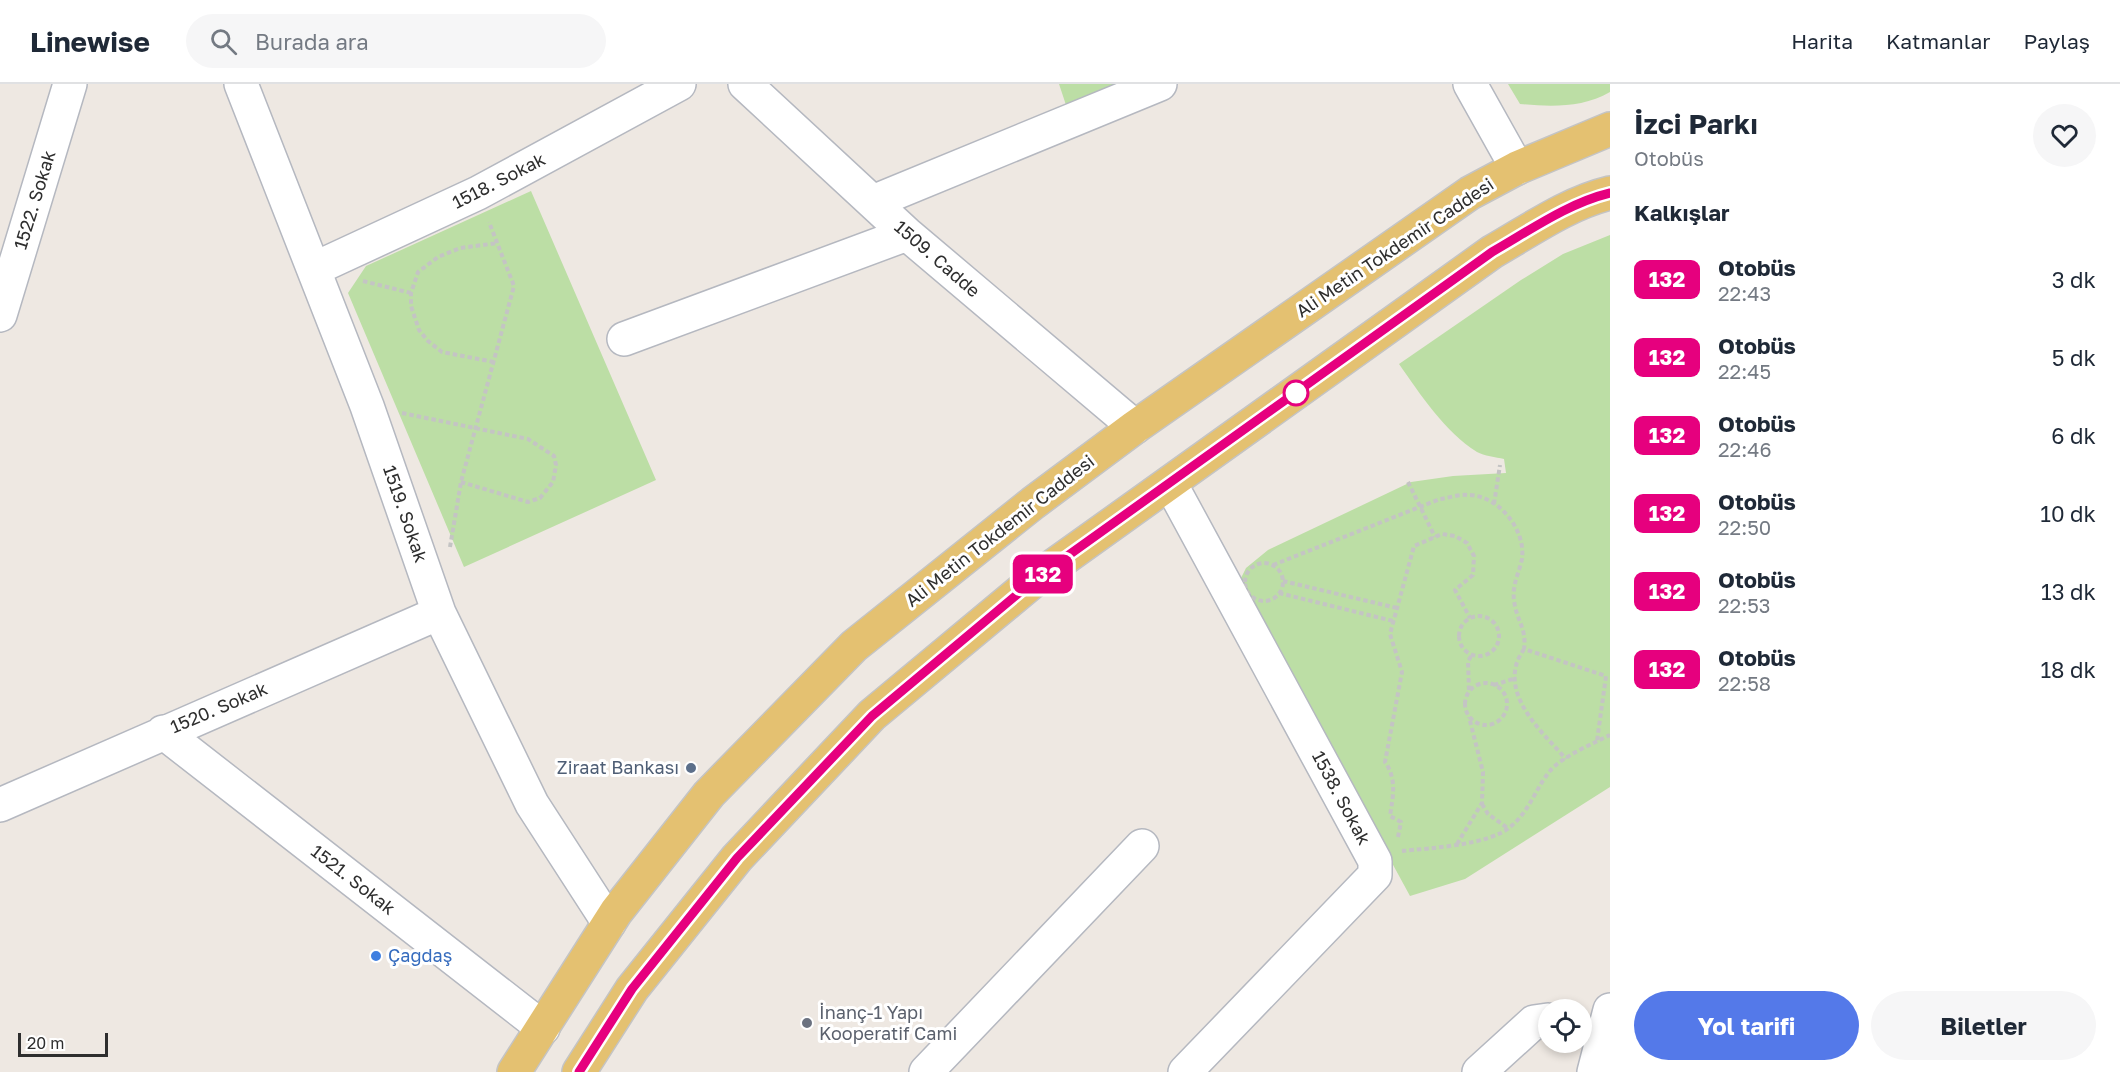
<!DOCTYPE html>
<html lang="tr">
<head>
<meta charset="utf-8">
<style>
  body { margin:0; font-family:"Golos Text",sans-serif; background:#f6f6f7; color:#1f2937; height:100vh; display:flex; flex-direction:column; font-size:22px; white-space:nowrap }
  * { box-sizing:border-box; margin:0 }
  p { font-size:20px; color:#747a83 }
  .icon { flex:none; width:33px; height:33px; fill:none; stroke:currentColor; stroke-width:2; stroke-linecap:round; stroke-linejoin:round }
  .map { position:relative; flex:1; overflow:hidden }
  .drawer { display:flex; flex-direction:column; background:#fff; width:510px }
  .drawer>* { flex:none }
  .badge { padding:0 12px; border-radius:9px; font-size:21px; line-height:39px }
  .controls { position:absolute; left:1538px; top:915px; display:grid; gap:12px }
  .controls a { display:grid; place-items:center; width:54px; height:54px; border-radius:50%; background:#fff; box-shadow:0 3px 9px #0003; font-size:30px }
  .scale { position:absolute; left:18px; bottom:15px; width:90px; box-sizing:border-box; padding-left:6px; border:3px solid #2e2e2e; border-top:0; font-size:16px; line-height:21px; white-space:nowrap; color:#2e2e2e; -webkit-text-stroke:4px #fff; paint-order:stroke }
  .map>.badge { position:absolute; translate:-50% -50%; box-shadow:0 0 0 3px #fff }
  h2 { padding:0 24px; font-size:22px; line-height:54px }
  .round { display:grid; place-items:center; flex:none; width:63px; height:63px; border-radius:32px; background:#f6f6f7 }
  .summary { display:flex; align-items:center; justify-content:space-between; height:102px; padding:0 24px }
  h1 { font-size:28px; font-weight:700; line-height:45px }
  .action { display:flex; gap:12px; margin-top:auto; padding:12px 24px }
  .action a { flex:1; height:69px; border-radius:36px; background:#5479e9; color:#fff; font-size:24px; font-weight:700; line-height:69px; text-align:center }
  .action a+a { background:#f6f6f7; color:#1f2937 }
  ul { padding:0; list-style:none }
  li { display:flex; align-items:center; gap:18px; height:78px; padding:0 24px }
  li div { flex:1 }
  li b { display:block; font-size:22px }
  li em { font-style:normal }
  li .badge { min-width:66px; font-weight:700; text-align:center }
  header { display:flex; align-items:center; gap:36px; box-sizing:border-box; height:84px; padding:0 30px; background:#fff; border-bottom:2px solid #e0e1e3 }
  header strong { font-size:28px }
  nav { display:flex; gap:33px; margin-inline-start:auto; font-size:21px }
  .search { width:420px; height:54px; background:#f6f6f7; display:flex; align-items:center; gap:15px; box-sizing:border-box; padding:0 21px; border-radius:33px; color:#747a83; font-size:22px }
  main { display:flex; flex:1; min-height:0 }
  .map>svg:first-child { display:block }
  .green { fill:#bcdea5 }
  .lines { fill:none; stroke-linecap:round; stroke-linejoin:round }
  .minor-casing { stroke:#b5b8c0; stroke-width:36 }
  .major-casing { stroke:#c4c4c4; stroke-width:36 }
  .path { stroke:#c4c4c4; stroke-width:4; stroke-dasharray:4.5 3; stroke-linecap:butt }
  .minor { stroke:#fff; stroke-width:33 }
  .major { stroke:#e4c171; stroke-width:33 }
  .line-casing { stroke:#fff; stroke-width:14 }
  .line { stroke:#e6007e; stroke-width:9 }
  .stop-dot { fill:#fff; stroke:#e6007e; stroke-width:3 }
  .service-dot { fill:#5c6f8a; stroke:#fff; stroke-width:2 }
  .shop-dot { fill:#3f7fe0; stroke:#fff; stroke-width:2 }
  .worship-dot { fill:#6b7280; stroke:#fff; stroke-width:2 }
  .labels { text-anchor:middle; stroke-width:6; stroke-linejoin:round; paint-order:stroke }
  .street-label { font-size:18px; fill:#2e2e2e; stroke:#fff }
  .service-label { font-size:18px; fill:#4e5e75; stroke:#fff; text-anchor:end }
  .shop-label { font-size:18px; fill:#366cbe; stroke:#fff; text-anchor:start }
  .worship-label { font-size:18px; fill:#5b616d; stroke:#fff; text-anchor:start }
</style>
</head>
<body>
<header>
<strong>Linewise</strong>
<div class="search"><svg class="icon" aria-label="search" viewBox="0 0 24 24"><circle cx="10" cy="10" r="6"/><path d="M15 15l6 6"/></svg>Burada ara</div>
<nav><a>Harita</a><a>Katmanlar</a><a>Paylaş</a></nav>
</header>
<main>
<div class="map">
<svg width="1610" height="988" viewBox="0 0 1610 988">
  <rect width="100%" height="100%" fill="#eee8e2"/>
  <path class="green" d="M 1059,0 L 1125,0 L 1067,24 Z
    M 1508,0 L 1610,0 L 1610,8 C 1582,24 1551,23 1520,20 Z
    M 531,107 L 656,396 L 464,483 L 348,209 L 366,182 Z
    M 1610,151 L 1610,703 L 1465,795 L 1410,812 L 1239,498 L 1246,484 L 1268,466 L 1411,398 L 1453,392 L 1506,389 L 1504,375 C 1496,373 1484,372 1477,368 C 1445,348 1420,310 1399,280 L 1521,196 L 1563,170 Z"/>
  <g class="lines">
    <g class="minor-casing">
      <path id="minor" d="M 241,0 L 367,322 L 439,529 L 532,720 L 609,839
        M 745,0 L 907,150 L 1135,343
        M 1470,0 L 1517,84
        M 873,118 L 1160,0
        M 314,185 L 478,109 L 679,0
        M 0,231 L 70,0
        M 624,255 L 907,150
        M 1170,399 L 1375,777 L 1375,791 L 1185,988
        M 163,648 L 543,944
        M 0,721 L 439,529
        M 926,988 L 1142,762
        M 1479,988 L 1534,938 L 1548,936
        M 1594,988 L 1610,926"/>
    </g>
    <g class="major-casing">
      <path id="major" d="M 514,988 L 616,828 L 709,710 L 854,562 L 1033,419 L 1135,343 L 1470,109 L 1517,84 L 1610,45
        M 579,988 L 632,905 L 737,774 L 872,631 L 1038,493 L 1492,168 C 1529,147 1568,119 1610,109"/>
    </g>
    <path class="path" d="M 363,197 L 411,209
      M 494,278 L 442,268 L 428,257 L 419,246 L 411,222 L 411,209 L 418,188 L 438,173 L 460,164 L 498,159
      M 402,329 L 528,355 L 554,372 L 556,381 L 553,398 L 540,414 L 528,418 L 461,398
      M 1408,398 L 1435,453
      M 1494,420 L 1500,381
      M 450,463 L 461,398 L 514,202 L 489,138
      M1245 498a19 19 0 1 1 38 0a19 19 0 1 1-38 0Z
      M 1273,481 L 1440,415 C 1449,414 1459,410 1468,411 C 1498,411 1526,445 1522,475 C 1519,489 1512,501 1514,516 C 1516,536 1527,544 1524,565 L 1606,592 L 1597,657
      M 1283,497 L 1397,524
      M 1279,509 L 1393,537
      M1459 552a20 20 0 1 1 40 0a20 20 0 1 1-40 0Z
      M 1524,565 C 1521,570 1517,576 1516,582 C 1507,618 1545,651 1566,675
      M1465 620a21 21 0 1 1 42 0a21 21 0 1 1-42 0Z
      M 1494,601 L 1516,594
      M 1469,606 L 1468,577 L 1472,571
      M 1482,720 L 1488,730 L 1509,745
      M 1398,753 L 1401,738 L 1390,732 C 1393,712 1397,695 1385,678 L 1402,588 L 1390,550 L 1414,462 L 1442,450 L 1455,452 L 1467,459 L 1474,472 L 1473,491 L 1455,506 L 1470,534
      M 1457,760 L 1482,719 L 1483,688 L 1469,633
      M 1402,767 C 1431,764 1489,761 1510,743 C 1530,727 1535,705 1550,687 C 1561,673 1594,659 1610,651"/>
    <use href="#minor" class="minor"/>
    <use href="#major" class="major"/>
  </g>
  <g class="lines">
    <g class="line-casing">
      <path id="line" d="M 579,988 L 632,905 L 737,774 L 872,632 L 1038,493 L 1492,168 C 1529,147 1568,119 1610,109"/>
    </g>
    <use href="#line" class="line"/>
  </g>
  <circle class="stop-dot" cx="1296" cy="309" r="12"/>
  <circle class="service-dot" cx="691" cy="684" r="6"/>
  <circle class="shop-dot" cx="376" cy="872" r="6"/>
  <circle class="worship-dot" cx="807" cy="939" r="6"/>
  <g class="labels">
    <g class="street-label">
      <text transform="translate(499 97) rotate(-27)" y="6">1518. Sokak</text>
      <text transform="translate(35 116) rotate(-73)" y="6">1522. Sokak</text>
      <text transform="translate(1395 164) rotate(-34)" y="6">Ali Metin Tokdemir Caddesi</text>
      <text transform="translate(937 175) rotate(41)" y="6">1509. Cadde</text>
      <text transform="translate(405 430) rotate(71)" y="6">1519. Sokak</text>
      <text transform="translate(1000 447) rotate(-38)" y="6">Ali Metin Tokdemir Caddesi</text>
      <text transform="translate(219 624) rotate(-23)" y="6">1520. Sokak</text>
      <text transform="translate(1341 714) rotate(62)" y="6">1538. Sokak</text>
      <text transform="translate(353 796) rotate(38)" y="6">1521. Sokak</text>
    </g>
    <g class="service-label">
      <text x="679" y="690">Ziraat Bankası</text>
    </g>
    <g class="shop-label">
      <text x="388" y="878">Çağdaş</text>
    </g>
    <g class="worship-label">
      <text x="819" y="935">İnanç-1 Yapı<tspan x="819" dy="21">Kooperatif Cami</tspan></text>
    </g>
  </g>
</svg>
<div class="controls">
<a><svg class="icon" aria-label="locate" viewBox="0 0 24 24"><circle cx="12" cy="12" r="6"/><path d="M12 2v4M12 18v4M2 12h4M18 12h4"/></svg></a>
</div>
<div class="scale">20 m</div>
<b class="badge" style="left:1043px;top:490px;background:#e6007e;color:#fff">132</b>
</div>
<section class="drawer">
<div class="summary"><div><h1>İzci Parkı</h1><p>Otobüs</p></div><a class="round"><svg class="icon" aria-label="heart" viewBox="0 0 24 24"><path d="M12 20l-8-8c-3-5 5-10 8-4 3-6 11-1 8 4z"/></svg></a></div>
<h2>Kalkışlar</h2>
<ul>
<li><span class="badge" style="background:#e6007e;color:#fff">132</span><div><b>Otobüs</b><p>22:43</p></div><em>3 dk</em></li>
<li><span class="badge" style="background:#e6007e;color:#fff">132</span><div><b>Otobüs</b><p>22:45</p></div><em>5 dk</em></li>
<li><span class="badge" style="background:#e6007e;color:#fff">132</span><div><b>Otobüs</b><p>22:46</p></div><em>6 dk</em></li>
<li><span class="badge" style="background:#e6007e;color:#fff">132</span><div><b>Otobüs</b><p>22:50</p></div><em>10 dk</em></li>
<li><span class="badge" style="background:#e6007e;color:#fff">132</span><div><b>Otobüs</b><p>22:53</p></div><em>13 dk</em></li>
<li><span class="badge" style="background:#e6007e;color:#fff">132</span><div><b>Otobüs</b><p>22:58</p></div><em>18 dk</em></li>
</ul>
<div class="action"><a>Yol tarifi</a><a>Biletler</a></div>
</section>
</main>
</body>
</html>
